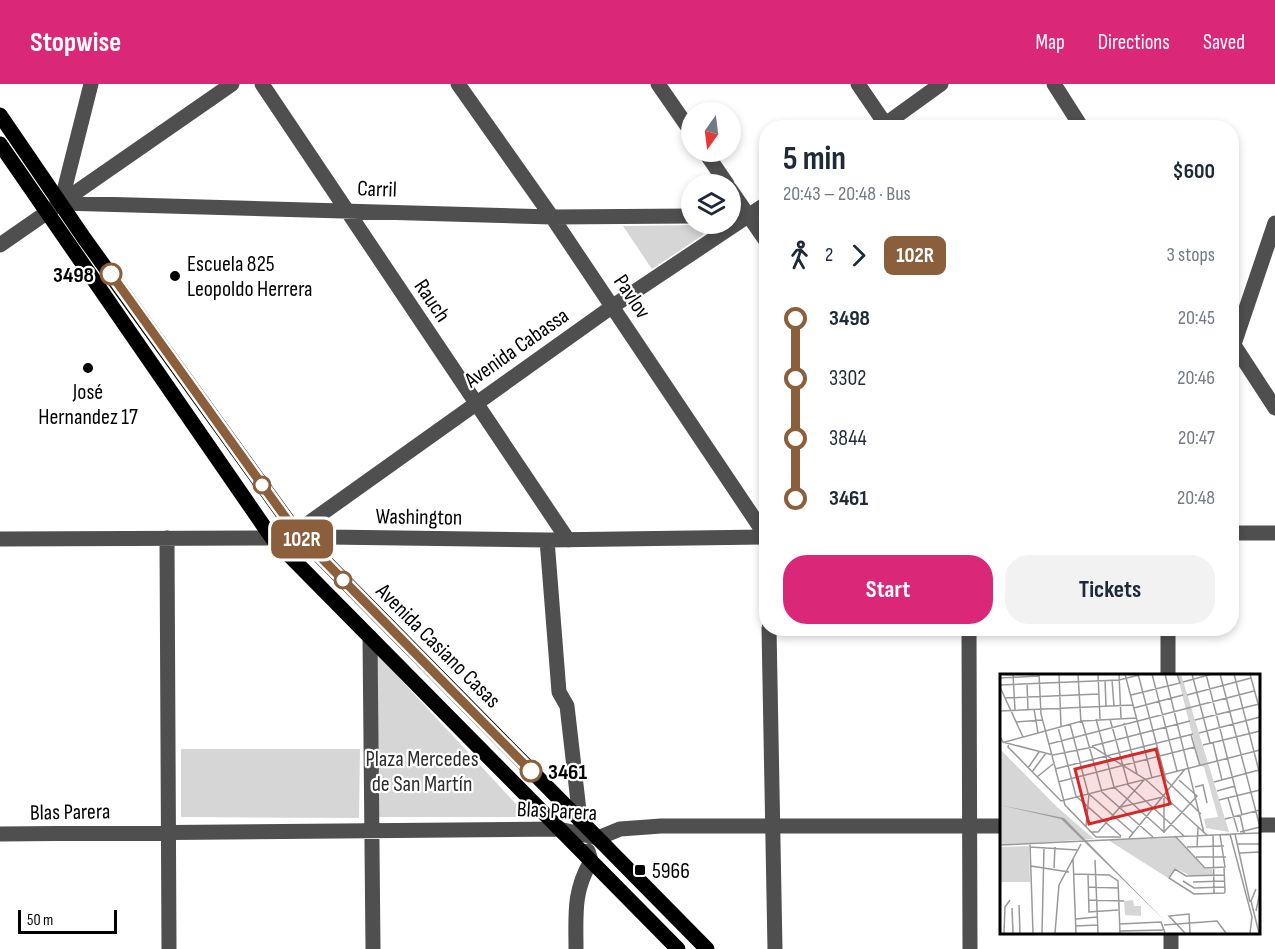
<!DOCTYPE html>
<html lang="en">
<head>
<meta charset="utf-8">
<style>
  body { margin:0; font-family:"Sofia Sans Condensed",sans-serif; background:#f2f2f3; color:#1f2937; height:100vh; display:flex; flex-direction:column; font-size:22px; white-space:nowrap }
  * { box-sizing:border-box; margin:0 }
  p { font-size:20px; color:#747a83 }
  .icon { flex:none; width:33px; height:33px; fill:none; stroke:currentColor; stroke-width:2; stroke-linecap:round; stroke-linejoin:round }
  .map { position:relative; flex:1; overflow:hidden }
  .sheet { position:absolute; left:759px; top:36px; width:480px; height:516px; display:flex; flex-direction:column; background:#fff; border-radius:24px; box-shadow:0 3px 9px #0003 }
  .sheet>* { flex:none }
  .badge { padding:0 12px; border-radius:9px; font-size:21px; line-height:39px }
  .needle { width:39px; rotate:194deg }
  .buttons { position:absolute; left:681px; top:18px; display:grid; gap:12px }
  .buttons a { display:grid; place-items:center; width:60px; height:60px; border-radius:50%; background:#fff; box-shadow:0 3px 9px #0003; font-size:30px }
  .scale { position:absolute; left:18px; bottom:15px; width:99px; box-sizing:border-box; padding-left:6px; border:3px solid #000; border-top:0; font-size:16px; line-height:21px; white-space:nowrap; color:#000; -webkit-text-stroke:4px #fff; paint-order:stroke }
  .map>.badge { position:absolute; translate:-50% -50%; box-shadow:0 0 0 3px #fff }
  .legs { display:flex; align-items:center; gap:9px; height:66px; padding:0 24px; font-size:20px }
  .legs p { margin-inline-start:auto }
  .head { display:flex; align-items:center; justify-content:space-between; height:102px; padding:0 24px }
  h1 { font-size:33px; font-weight:700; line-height:45px }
  .primary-button { display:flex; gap:12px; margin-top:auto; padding:12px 24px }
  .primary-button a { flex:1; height:69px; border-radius:24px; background:#db2777; color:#fff; font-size:24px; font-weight:700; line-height:69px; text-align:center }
  .primary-button a+a { background:#f2f2f3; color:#1f2937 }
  ul { padding:0 24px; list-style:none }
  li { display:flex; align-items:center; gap:21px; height:60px; font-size:22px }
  li i { display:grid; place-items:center; width:9px; height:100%; margin:0 8px; background:currentColor }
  li i::after { content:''; width:15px; height:15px; margin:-8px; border:4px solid; border-radius:50%; background:#fff }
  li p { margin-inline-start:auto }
  li:first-child i { background:linear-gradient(#0000 50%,currentColor 0) }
  li:last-child i { background:linear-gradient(currentColor 50%,#0000 0) }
  header { display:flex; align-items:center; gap:36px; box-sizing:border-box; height:84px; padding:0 30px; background:#db2777; color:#fff }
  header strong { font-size:28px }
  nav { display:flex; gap:33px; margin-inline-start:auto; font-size:21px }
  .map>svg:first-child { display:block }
  .green { fill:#d6d6d6 }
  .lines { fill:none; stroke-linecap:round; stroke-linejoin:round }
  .minor { stroke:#4f4f4f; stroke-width:15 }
  .major { stroke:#000; stroke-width:15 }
  .line-1-casing { stroke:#fff; stroke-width:14 }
  .line-1 { stroke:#8b5e3c; stroke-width:9 }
  .stop-1-dot { fill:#fff; stroke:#8b5e3c; stroke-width:3 }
  .poi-dot { fill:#000; stroke:#fff; stroke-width:2 }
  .labels { text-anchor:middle; stroke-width:4.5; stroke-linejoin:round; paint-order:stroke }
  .street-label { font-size:22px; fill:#000; stroke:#fff }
  .poi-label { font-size:22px; fill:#000; stroke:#fff; text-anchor:start }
  .stop-label { font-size:22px; font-weight:bold; fill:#000; stroke:#fff; text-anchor:end }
  .park-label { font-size:22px; fill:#2d2d2d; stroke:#fff }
  .inset-road { fill:none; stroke:#999; stroke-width:1.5 }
  .view { fill:#d62828; fill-opacity:0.15; stroke:#d62828; stroke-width:3 }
  .inset-edge { fill:none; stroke:#000; stroke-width:3 }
</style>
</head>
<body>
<header>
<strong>Stopwise</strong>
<nav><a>Map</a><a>Directions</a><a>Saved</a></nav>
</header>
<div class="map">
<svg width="1275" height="865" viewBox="0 0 1275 865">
  <rect width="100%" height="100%" fill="#fff"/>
  <path class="green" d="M 698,141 L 704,144 L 703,151 L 652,185 L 623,142 Z
    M 376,569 L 528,733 L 376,733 Z
    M 181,665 L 360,665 L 359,734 L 181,733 Z"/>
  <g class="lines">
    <path class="minor" d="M 262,0 L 568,456
      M 458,0 L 552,133 L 766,452
      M 658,0 L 692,49
      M 858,0 L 888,44
      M 1054,0 L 1082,44
      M 880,44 L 941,0
      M 705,68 L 727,100
      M 730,105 L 766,157
      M 61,119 L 552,133 L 692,132
      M 61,119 L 91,0
      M 0,161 L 232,0
      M 1232,258 L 1275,324
      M 1232,266 L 1275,139
      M 296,448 L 613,222 L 766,120
      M 1232,449 L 1275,449
      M 167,454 L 169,865
      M 0,455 L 272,454 L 296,448 L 327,453 L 547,456 L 766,453
      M 547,456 L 559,608 L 567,622 L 581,744
      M 769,544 L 775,865
      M 969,544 L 970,865
      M 1168,544 L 1168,592
      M 370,553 L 373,865
      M 1258,741 L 1275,741
      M 0,750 L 559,745 L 598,754 L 620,745 L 661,742 L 1002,742
      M 1171,848 L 1171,865
      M 576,865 C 576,830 573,808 591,777 L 588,767"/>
    <path class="major" d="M 0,31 L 84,154 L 296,448 L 707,865
      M 0,60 L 272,454 L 678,865"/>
  </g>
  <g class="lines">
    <g class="line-1-casing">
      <path id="line-1" d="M 111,190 L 296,448 L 531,687"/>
    </g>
    <use href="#line-1" class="line-1"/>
  </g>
  <g class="stop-1-dot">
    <circle cx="111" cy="190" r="10"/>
    <circle cx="262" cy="401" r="8"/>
    <circle cx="343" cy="496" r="8"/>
    <circle cx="531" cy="687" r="10"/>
  </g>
  <g class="poi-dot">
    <circle cx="175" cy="192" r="6"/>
    <circle cx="88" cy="284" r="6"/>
    <rect x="634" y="780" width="12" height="12" rx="3"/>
  </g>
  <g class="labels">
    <g class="street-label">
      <text transform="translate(377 104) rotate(2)" y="8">Carril</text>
      <text transform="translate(633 212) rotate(56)" y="8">Pavlov</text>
      <text transform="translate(433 216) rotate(56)" y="8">Rauch</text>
      <text transform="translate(516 263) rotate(-35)" y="8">Avenida Cabassa</text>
      <text transform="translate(419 432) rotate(1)" y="8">Washington</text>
      <text transform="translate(439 561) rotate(45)" y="8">Avenida Casiano Casas</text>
      <text transform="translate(557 726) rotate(3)" y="8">Blas Parera</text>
      <text transform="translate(70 727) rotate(-1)" y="8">Blas Parera</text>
    </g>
    <g class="poi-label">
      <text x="187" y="187">Escuela 825<tspan x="187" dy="25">Leopoldo Herrera</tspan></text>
      <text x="88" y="315" text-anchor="middle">José<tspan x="88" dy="25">Hernandez 17</tspan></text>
      <text x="652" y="794">5966</text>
    </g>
    <g class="stop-label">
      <text x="94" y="198">3498</text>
      <text x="548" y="695" text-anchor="start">3461</text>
    </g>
    <g class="park-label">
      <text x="422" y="682">Plaza Mercedes<tspan x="422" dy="25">de San Martín</tspan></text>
    </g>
  </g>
  <g transform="translate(1000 590)">
    <rect width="260" height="260" fill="#fff"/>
    <path d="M 177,0 L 181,0 L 229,158 L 206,154 L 204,145 L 218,143 L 204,93 L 200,92 ZM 0,75 L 56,132 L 94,165 L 0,171 ZM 176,164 L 205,195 L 212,195 L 213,201 L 189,201 L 175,194 L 168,204 L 108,166 ZM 29,172 L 30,208 L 0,208 L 0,173 ZM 133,226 L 134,232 L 141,232 L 141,242 L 125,241 L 124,227 Z" fill="#d6d6d6"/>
    <path d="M 0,131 L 64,144 L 165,247 L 61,145 Z" fill="#9d9d9d"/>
    <path class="inset-road" d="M 13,0 L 15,36M 39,0 L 41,40 L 65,131 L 96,163 L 121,163M 59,0 L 61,52M 78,0 L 81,49M 98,0 L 100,45M 119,0 L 121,44M 125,0 L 152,104M 138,0 L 166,106 L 201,140M 152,0 L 177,97M 165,0 L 204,159M 192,0 L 210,69M 206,0 L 242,141M 220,0 L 260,153M 234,0 L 260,101M 250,0 L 260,37M 0,4 L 39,2M 105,6 L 106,32M 112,6 L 114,32M 183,8 L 212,0M 27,10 L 28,35M 0,11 L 119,6 L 139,1M 0,13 L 23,63M 131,21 L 180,9 L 177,0M 187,21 L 251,4M 5,24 L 99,20M 134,34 L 183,21M 34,35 L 38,59M 0,37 L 133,31M 96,45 L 114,113 L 164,158M 110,45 L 128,110M 195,46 L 259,30M 82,47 L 102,118 L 153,163M 16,48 L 42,46M 124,49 L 137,100M 70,50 L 88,119 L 133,159M 58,53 L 76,122 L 121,162M 199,59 L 260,43M 191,61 L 200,92M 0,63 L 3,68 L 53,81 L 93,73 L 145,105 L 207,161M 5,68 L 82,47 L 136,44M 9,69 L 8,73 L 61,127 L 260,76M 213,69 L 222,106M 49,70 L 254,17M 203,71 L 260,57M 92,72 L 190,47M 28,94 L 39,78M 55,95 L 193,60M 32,98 L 46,79M 37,103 L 53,90M 58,108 L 195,73M 214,108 L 259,96M 127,110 L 184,162M 195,113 L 203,111 L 207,129M 217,117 L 235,112M 164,124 L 164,159M 228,124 L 238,158M 219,126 L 260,116M 121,133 L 163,123M 240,141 L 244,159M 225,145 L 260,136M 86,152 L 89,120M 91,158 L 98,158 L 144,106M 164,158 L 197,122 L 179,106M 240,158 L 260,153M 230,160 L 252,243 L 250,259M 232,160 L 260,159M 235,160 L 250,228M 213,161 L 214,219M 175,162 L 205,194 L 225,193 L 220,161M 129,164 L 185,95M 30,170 L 33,259M 237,170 L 260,170M 0,171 L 235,160M 30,173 L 77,176M 187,173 L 224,172M 197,173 L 198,154M 240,179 L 260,178M 196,183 L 226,183M 73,184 L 76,259M 95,186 L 98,259M 31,192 L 69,198M 224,193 L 225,218 L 224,219 L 194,220 L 169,204 L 175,195 L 186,202 L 224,201M 54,194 L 55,173M 74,200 L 109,201 L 118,207 L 120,259M 88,200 L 89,238 L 118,236M 183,207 L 194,214 L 225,213M 193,208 L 224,207M 88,213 L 118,214M 256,215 L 251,227 L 259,259M 88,226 L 124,227M 19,231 L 20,259M 12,234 L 13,259M 256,237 L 260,218M 76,245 L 97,243M 119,250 L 161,248 L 165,259M 164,251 L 217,247 L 226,259M 76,252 L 97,251M 119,257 L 165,256M 4,259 L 5,233 L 10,226M 42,259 L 44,173M 55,259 L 59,211 L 81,170M 185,259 L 169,242 L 189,240 L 190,259"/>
    <path class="view" d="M 156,75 L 170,130 L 89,150 L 75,95 Z"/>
    <rect width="260" height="260" class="inset-edge"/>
  </g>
</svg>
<div class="buttons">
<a><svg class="needle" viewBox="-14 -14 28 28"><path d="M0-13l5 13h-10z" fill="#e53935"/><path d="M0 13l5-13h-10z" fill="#747a83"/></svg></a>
<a><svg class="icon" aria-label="layers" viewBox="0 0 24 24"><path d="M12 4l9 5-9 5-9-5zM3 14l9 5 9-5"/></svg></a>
</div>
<div class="scale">50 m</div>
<b class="badge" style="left:302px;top:455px;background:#8b5e3c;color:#fff">102R</b>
<section class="sheet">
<div class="head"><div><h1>5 min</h1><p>20:43 – 20:48 · Bus</p></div><b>$600</b></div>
<div class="legs"><svg class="icon" aria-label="walk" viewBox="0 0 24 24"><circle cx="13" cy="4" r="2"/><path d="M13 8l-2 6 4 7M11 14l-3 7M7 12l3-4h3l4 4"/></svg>2<svg class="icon" aria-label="forward" viewBox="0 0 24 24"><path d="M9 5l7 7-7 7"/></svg><b class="badge" style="background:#8b5e3c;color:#fff">102R</b><p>3 stops</p></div>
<ul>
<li><i style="color:#8b5e3c"></i><b>3498</b><p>20:45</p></li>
<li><i style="color:#8b5e3c"></i><span>3302</span><p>20:46</p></li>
<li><i style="color:#8b5e3c"></i><span>3844</span><p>20:47</p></li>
<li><i style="color:#8b5e3c"></i><b>3461</b><p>20:48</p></li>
</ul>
<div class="primary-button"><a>Start</a><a>Tickets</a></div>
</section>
</div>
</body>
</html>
